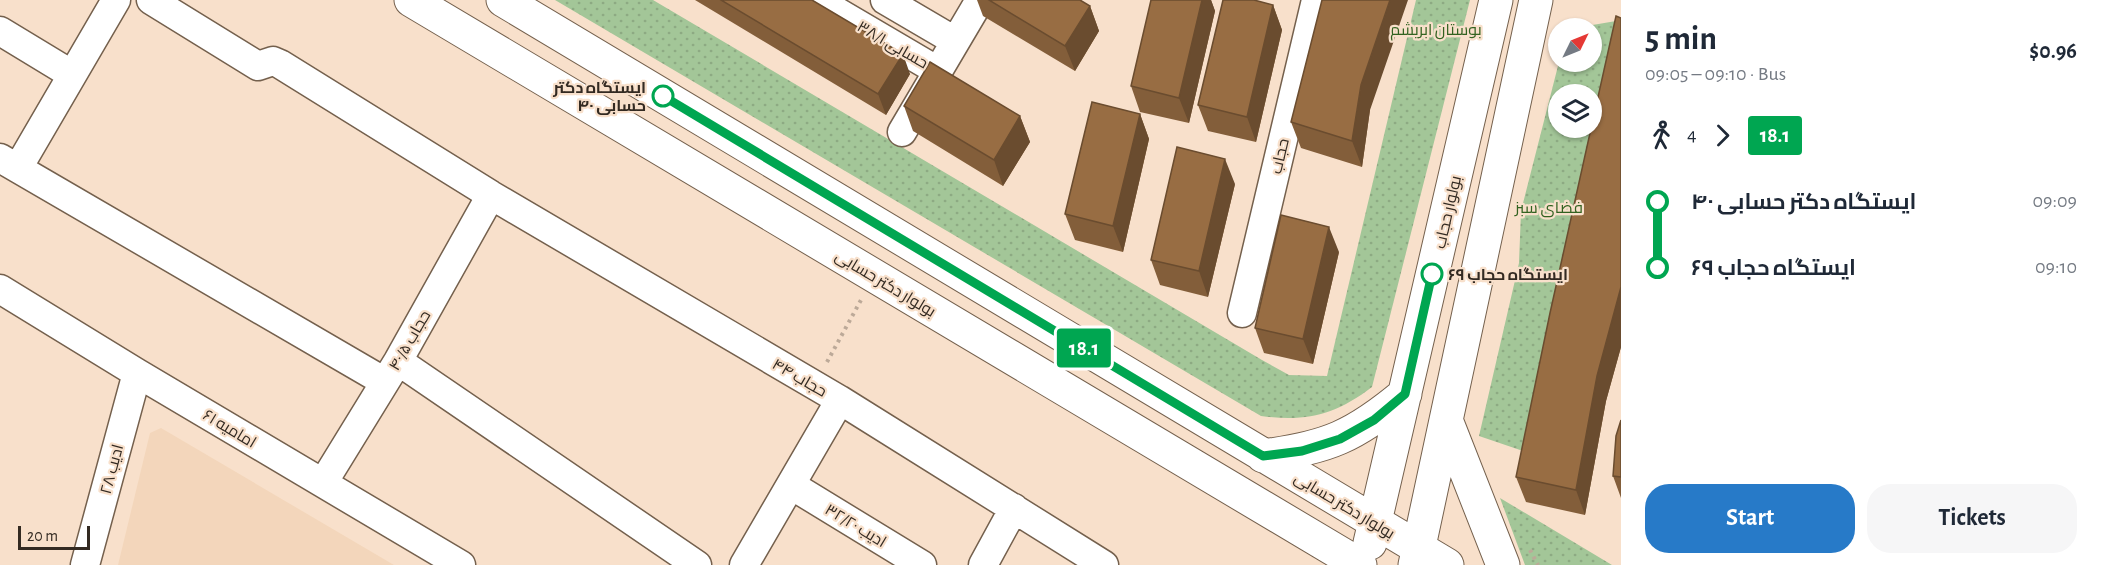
<!DOCTYPE html>
<html lang="en">
<head>
<meta charset="utf-8">
<style>
  body { margin:0; font-family:"Alegreya Sans",Cairo,sans-serif; background:#f6f6f7; color:#1f2937; height:100vh; display:flex; flex-direction:column; font-size:22px; white-space:nowrap }
  * { box-sizing:border-box; margin:0 }
  p { font-size:20px; color:#747a83 }
  .icon { flex:none; width:33px; height:33px; fill:none; stroke:currentColor; stroke-width:2; stroke-linecap:round; stroke-linejoin:round }
  .map { position:relative; flex:1; overflow:hidden }
  .sheet { display:flex; flex-direction:column; background:#fff; width:480px }
  .sheet>* { flex:none }
  .badge { padding:0 12px; border-radius:4px; font-size:21px; line-height:39px }
  .needle { width:39px; rotate:47deg }
  .buttons { position:absolute; left:1548px; top:18px; display:grid; gap:12px }
  .buttons a { display:grid; place-items:center; width:54px; height:54px; border-radius:50%; background:#fff; box-shadow:0 2px 4px #0004; font-size:30px }
  .scale { position:absolute; left:18px; bottom:15px; width:72px; box-sizing:border-box; padding-left:6px; border:3px solid #332a22; border-top:0; font-size:16px; line-height:21px; white-space:nowrap; color:#332a22; -webkit-text-stroke:4px #f8e0cb; paint-order:stroke }
  .map>.badge { position:absolute; translate:-50% -50%; box-shadow:0 0 0 3px #fff }
  .legs { display:flex; align-items:center; gap:9px; height:66px; padding:0 24px; font-size:20px }
  .legs p { margin-inline-start:auto }
  .summary { display:flex; align-items:center; justify-content:space-between; height:102px; padding:0 24px }
  h1 { font-size:33px; font-weight:700; line-height:45px }
  .primary-button { display:flex; gap:12px; margin-top:auto; padding:12px 24px }
  .primary-button a { flex:1; height:69px; border-radius:24px; background:#277ac8; color:#fff; font-size:24px; font-weight:700; line-height:69px; text-align:center }
  .primary-button a+a { background:#f6f6f7; color:#1f2937 }
  ul { padding:0 24px; list-style:none }
  li { display:flex; align-items:center; gap:21px; height:66px; font-size:22px }
  li i { display:grid; place-items:center; width:9px; height:100%; margin:0 8px; background:currentColor }
  li i::after { content:''; width:15px; height:15px; margin:-8px; border:4px solid; border-radius:50%; background:#fff }
  li p { margin-inline-start:auto }
  li:first-child i { background:linear-gradient(#0000 50%,currentColor 0) }
  li:last-child i { background:linear-gradient(currentColor 50%,#0000 0) }
  main { display:flex; flex:1; min-height:0 }
  .map>svg:first-child { display:block }
  .built { fill:#f3d6bb }
  .park { fill:url(#park-dots); fill-rule:evenodd }
  .lines { fill:none; stroke-linecap:round; stroke-linejoin:round }
  .minor-casing { stroke:#74604d; stroke-width:31 }
  .secondary-casing { stroke:#74604d; stroke-width:35 }
  .path { stroke:#bca998; stroke-width:4; stroke-dasharray:3 4.5; stroke-linecap:butt }
  .minor { stroke:#fff; stroke-width:28 }
  .secondary { stroke:#fff; stroke-width:33 }
  .wall { fill:#835e3a }
  .shaded-wall { fill:#6a4c2f }
  .building { fill:#986d43; stroke:#6a4c2f; stroke-width:1.5 }
  .line-1-casing { stroke:#fff; stroke-width:14 }
  .line-1 { stroke:#00a651; stroke-width:9 }
  .stop-1-dot { fill:#fff; stroke:#00a651; stroke-width:3 }
  .labels { text-anchor:middle; stroke-width:4.5; stroke-linejoin:round; paint-order:stroke }
  .park-label { font-size:16px; fill:#326220; stroke:#f8e0cb }
  .street-label { font-size:16px; fill:#332a22; stroke:#f8e0cb }
  .stop-label { font-size:16px; font-weight:bold; fill:#332a22; stroke:#f8e0cb; text-anchor:end }
</style>
</head>
<body>
<main>
<div class="map">
<svg width="1621" height="565" viewBox="0 0 1621 565">
  <defs>
    <pattern id="park-dots" width="8" height="8" patternUnits="userSpaceOnUse" patternTransform="scale(1.5)"><rect width="8" height="8" fill="#a3c698"/><path d="M2 2h.1M6 6h.1" fill="none" stroke="#8daa83" stroke-width="1.8" stroke-linecap="round"/></pattern>
  </defs>
  <rect width="100%" height="100%" fill="#f8e0cb"/>
  <path class="built" d="M 161,428 L 394,565 L 118,565 L 150,433 Z"/>
  <path class="park" d="M 555,0 L 653,0 L 1262,360 L 1289,375 L 1327,376 L 1416,0 L 1470,0 L 1372,387 C 1335,415 1307,422 1261,416 Z
    M 1616,21 L 1523,451 L 1479,436 L 1519,263 L 1521,211 L 1559,62 L 1592,62 L 1592,28 L 1575,28 ZM 1558,94 L 1592,94 L 1592,128 L 1558,128 Z
    M 1500,498 L 1612,565 L 1525,565 Z"/>
  <g class="lines">
    <g class="minor-casing">
      <path id="minor" d="M 151,0 L 258,66 L 273,61 L 280,64 L 491,195 L 840,400 L 1104,565
        M 817,0 L 938,71
        M 885,0 L 955,41
        M 0,31 L 71,74
        M 902,132 L 980,0
        M 0,158 L 385,382
        M 18,168 L 116,0
        M 0,289 L 137,373 L 461,565
        M 1242,313 L 1316,0
        M 398,361 L 697,565
        M 323,483 L 398,361 L 491,195
        M 791,485 L 922,565
        M 85,565 L 137,373
        M 744,565 L 840,400
        M 983,565 L 1014,508"/>
    </g>
    <g class="secondary-casing">
      <path id="secondary" d="M 411,0 L 1360,565
        M 503,0 L 1447,565
        M 1446,420 L 1503,565
        M 1263,456 C 1327,448 1355,436 1405,394
        M 1370,543 L 1496,0
        M 1415,565 L 1536,0"/>
    </g>
    <path class="path" d="M 827,362 L 861,300
      M 1530,550 L 1538,565"/>
    <use href="#minor" class="minor"/>
    <use href="#secondary" class="secondary"/>
  </g>
  <path class="wall" d="M 695,0 L 812,0 L 910,74 L 886,115 Z
    M 977,0 L 1080,0 L 1090,6 L 1099,31 L 1075,71 L 983,16 Z
    M 1202,0 L 1211,0 L 1215,11 L 1189,123 L 1140,112 L 1131,86 Z
    M 1273,5 L 1282,30 L 1256,142 L 1208,131 L 1198,105 Z
    M 1621,18 L 1621,347 L 1606,401 L 1585,515 L 1526,502 L 1516,477 Z
    M 904,106 L 1020,116 L 1030,142 L 1003,186 L 913,131 Z
    M 1370,110 L 1362,167 L 1301,148 L 1291,122 Z
    M 1140,114 L 1149,139 L 1123,252 L 1075,240 L 1065,214 Z
    M 1235,184 L 1208,297 L 1160,285 L 1151,260 Z
    M 1339,252 L 1313,364 L 1264,353 L 1255,328 Z
    M 1621,420 L 1621,498 L 1613,476 Z"/>
  <path class="shaded-wall" d="M 1202,0 L 1211,0 L 1215,11 L 1189,123 L 1179,98 Z
    M 1390,0 L 1408,0 L 1370,110 L 1362,167 L 1352,141 L 1361,85 Z
    M 1273,5 L 1282,30 L 1256,142 L 1247,117 Z
    M 1090,6 L 1099,31 L 1075,71 L 1065,46 Z
    M 903,54 L 910,74 L 886,115 L 878,94 Z
    M 1140,114 L 1149,139 L 1123,252 L 1113,226 Z
    M 1020,116 L 1030,142 L 1003,186 L 994,160 Z
    M 1225,159 L 1235,184 L 1208,297 L 1199,271 Z
    M 1329,227 L 1339,252 L 1313,364 L 1303,339 Z
    M 1621,287 L 1621,347 L 1606,401 L 1585,515 L 1576,490 L 1597,376 Z"/>
  <path class="building" d="M 721,0 L 812,0 L 903,54 L 878,94 Z
    M 989,0 L 1080,0 L 1090,6 L 1065,46 Z
    M 1151,0 L 1202,0 L 1179,98 L 1131,86 Z
    M 1223,0 L 1254,0 L 1273,5 L 1247,117 L 1198,105 Z
    M 1322,0 L 1390,0 L 1361,85 L 1352,141 L 1291,122 Z
    M 1616,16 L 1621,18 L 1621,287 L 1597,376 L 1576,490 L 1516,477 L 1550,313 Z
    M 930,62 L 1020,116 L 994,160 L 904,106 Z
    M 1092,102 L 1140,114 L 1113,226 L 1065,214 Z
    M 1177,147 L 1225,159 L 1199,271 L 1151,260 Z
    M 1281,215 L 1329,227 L 1303,339 L 1255,328 Z
    M 1621,420 L 1621,477 L 1613,476 L 1616,436 Z"/>
  <g class="lines">
    <g class="line-1-casing">
      <path id="line-1" d="M 663,96 L 1263,456 L 1302,451 L 1340,439 L 1374,420 L 1405,394 L 1432,274"/>
    </g>
    <use href="#line-1" class="line-1"/>
  </g>
  <g class="stop-1-dot">
    <circle cx="663" cy="96" r="10"/>
    <circle cx="1432" cy="274" r="10"/>
  </g>
  <g class="labels">
    <g class="park-label">
      <text x="1436" y="35">بوستان ابریشم</text>
      <text x="1549" y="213">فضای سبز</text>
    </g>
    <g class="street-label">
      <text transform="translate(893 44) rotate(30)" y="6">حسابی ۳۸/۱</text>
      <text transform="translate(1279 156) rotate(-77)" y="6">حجاب</text>
      <text transform="translate(1447 212) rotate(-77)" y="6">بولوار حجاب</text>
      <text transform="translate(886 283) rotate(31)" y="6">بولوار دکتر حسابی</text>
      <text transform="translate(409 340) rotate(-60)" y="6">حجاب ۴۰/۵</text>
      <text transform="translate(800 377) rotate(30)" y="6">حجاب ۴۴</text>
      <text transform="translate(230 428) rotate(31)" y="6">امامیه ۶۱</text>
      <text transform="translate(111 469) rotate(-75)" y="6">ادیب ۲۸</text>
      <text transform="translate(1345 505) rotate(31)" y="6">بولوار دکتر حسابی</text>
      <text transform="translate(856 525) rotate(31)" y="6">ادیب ۳۲/۲۰</text>
    </g>
    <g class="stop-label">
      <text x="646" y="93">ایستگاه دکتر<tspan x="646" dy="18">حسابی ۴۰</tspan></text>
      <text x="1448" y="280" text-anchor="start">ایستگاه حجاب ۶۹</text>
    </g>
  </g>
</svg>
<div class="buttons">
<a><svg class="needle" viewBox="-14 -14 28 28"><path d="M0-13l5 13h-10z" fill="#e53935"/><path d="M0 13l5-13h-10z" fill="#747a83"/></svg></a>
<a><svg class="icon" aria-label="layers" viewBox="0 0 24 24"><path d="M12 4l9 5-9 5-9-5zM3 14l9 5 9-5"/></svg></a>
</div>
<div class="scale">20 m</div>
<b class="badge" style="left:1084px;top:348px;background:#00a651;color:#fff">18.1</b>
</div>
<section class="sheet">
<div class="summary"><div><h1>5 min</h1><p>09:05 – 09:10 · Bus</p></div><b>$0.96</b></div>
<div class="legs"><svg class="icon" aria-label="walk" viewBox="0 0 24 24"><circle cx="13" cy="4" r="2"/><path d="M13 8l-2 6 4 7M11 14l-3 7M7 12l3-4h3l4 4"/></svg>4<svg class="icon" aria-label="forward" viewBox="0 0 24 24"><path d="M9 5l7 7-7 7"/></svg><b class="badge" style="background:#00a651;color:#fff">18.1</b></div>
<ul>
<li><i style="color:#00a651"></i><b>ایستگاه دکتر حسابی ۴۰</b><p>09:09</p></li>
<li><i style="color:#00a651"></i><b>ایستگاه حجاب ۶۹</b><p>09:10</p></li>
</ul>
<div class="primary-button"><a>Start</a><a>Tickets</a></div>
</section>
</main>
</body>
</html>
